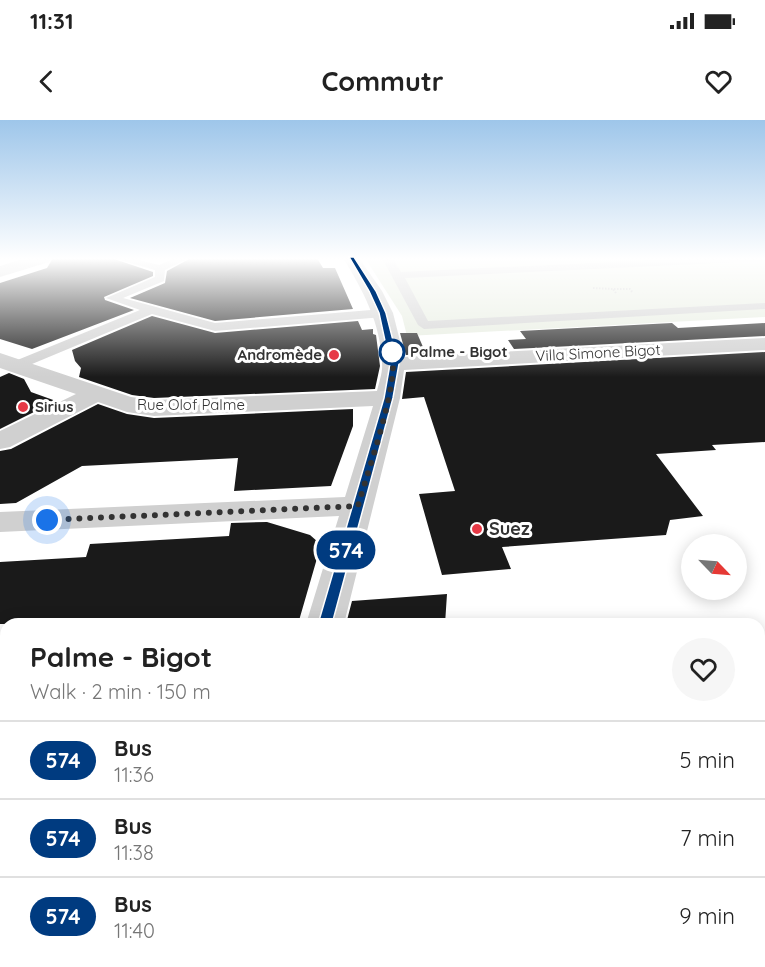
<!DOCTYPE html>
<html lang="en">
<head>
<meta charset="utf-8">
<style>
  body { margin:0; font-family:Quicksand,sans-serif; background:#f6f6f6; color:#222; height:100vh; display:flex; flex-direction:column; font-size:22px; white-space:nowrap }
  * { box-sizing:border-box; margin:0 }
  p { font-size:20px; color:#767676 }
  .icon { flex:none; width:33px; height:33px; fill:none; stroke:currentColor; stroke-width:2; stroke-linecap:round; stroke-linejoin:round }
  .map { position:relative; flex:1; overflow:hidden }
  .drawer { position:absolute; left:0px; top:498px; width:765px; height:350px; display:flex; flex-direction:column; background:#fff; border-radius:18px 18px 0 0; box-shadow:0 3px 15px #0003 }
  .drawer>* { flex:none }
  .badge { padding:0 12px; border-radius:20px; font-size:21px; line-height:39px }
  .needle { width:39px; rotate:115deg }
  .buttons { position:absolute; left:681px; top:414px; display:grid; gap:12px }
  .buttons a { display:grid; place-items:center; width:66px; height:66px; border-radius:50%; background:#fff; box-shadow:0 3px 15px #0003; font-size:30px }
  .you { position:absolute; width:30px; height:30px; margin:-15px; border:4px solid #fff; border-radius:50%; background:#1a73e8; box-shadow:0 0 0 9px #1a73e833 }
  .map>.badge { position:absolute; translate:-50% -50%; box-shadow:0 0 0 3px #fff }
  .round { display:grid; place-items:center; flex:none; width:63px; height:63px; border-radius:32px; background:#f6f6f6 }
  .head { display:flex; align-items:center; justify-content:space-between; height:102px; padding:0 30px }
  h1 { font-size:28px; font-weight:700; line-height:45px }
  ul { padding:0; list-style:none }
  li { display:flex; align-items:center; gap:18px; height:78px; padding:0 30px; border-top:2px solid #e0e0e0 }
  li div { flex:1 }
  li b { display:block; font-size:22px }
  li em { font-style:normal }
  li .badge { min-width:66px; font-weight:700; text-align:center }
  .status { display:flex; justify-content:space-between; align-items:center; height:42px; padding:0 30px; background:#fff; direction:ltr }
  .status svg { height:16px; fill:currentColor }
  header { display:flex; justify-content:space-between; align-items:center; height:78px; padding:0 30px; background:#fff; font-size:27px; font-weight:700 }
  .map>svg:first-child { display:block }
  .green { fill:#e6ecdf }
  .building { fill:#1a1a1a }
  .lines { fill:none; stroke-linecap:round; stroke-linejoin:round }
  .path-far1 { stroke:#cdcdcd; stroke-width:2; stroke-dasharray:1.5 1.5; stroke-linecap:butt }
  .path { stroke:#cdcdcd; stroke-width:6; stroke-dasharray:4.5 4.5; stroke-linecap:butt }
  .service { fill:#d0d0d0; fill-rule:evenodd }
  .minor { fill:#d0d0d0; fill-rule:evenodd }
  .line { fill:#003b80; stroke:#fff; stroke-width:1.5 }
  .walk { stroke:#333; stroke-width:6; stroke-dasharray:0 10.8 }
  .stop-dot { fill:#fff; stroke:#003b80; stroke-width:3 }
  .poi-dot { fill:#e63946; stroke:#fff; stroke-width:2 }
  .labels { text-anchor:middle; stroke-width:6; stroke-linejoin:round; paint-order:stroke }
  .far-stop-label { font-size:15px; font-weight:bold; fill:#333; stroke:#fff; text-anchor:start }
  .far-street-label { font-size:15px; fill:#333; stroke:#fff }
  .far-poi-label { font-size:15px; font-weight:bold; fill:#333; stroke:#fff; text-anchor:end }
  .poi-label { font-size:18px; font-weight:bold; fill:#333; stroke:#fff; text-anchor:start }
</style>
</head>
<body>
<div class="status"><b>11:31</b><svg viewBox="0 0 49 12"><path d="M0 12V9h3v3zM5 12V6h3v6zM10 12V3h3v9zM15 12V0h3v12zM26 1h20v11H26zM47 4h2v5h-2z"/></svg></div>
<header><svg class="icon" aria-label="back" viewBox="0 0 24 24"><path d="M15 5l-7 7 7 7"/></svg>Commutr<svg class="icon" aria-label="heart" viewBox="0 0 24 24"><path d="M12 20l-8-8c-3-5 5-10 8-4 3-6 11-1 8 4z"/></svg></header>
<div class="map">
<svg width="765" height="847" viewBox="0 0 765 847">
  <rect width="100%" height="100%" fill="#fff"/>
  <path class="green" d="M 365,138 L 765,138 L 765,197 L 407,216 L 402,196 Z"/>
  <path class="building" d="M 53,138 L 111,138 L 153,152 L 153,156 L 104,177 L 105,180 L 134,190 L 32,229 L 0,219 L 0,163 L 47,148 Z
    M 191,138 L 317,138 L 323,148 L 335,148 L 353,189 L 215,201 L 130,178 L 165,163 L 167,151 Z
    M 152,196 L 215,213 L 358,201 L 362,210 L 373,209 L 373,214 L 376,215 L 380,246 L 375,269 L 154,278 L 132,275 L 79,257 L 81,248 L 75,241 L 72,230 Z
    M 672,203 L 678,208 L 765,203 L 765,216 L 514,229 L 508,220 L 526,219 L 520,211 Z
    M 400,213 L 417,213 L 426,234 L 406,235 Z
    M 765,232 L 765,322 L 712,325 L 716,330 L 656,334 L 703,396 L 670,400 L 666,415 L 502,427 L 511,449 L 442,455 L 419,374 L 455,371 L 424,277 L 402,279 L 406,252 Z
    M 9,253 L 24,259 L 31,272 L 56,281 L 0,309 L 0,257 Z
    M 98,284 L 127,294 L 154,298 L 353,289 L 353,306 L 331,366 L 234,371 L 238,338 L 82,346 L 16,383 L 0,384 L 0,331 L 11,329 Z
    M 267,402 L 310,415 L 318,422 L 320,428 L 298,504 L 0,504 L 0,442 L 86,437 L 90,424 L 229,416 L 231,403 Z
    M 447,474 L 445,504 L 346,504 L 352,481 Z"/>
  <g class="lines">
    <path class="path-far1" d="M 593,168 L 613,169
      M 616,173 L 613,169 L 630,169 L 633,173"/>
    <path class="path" d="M 478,847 L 486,842"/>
    <path class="service" d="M 113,138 L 131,138 L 159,145 L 175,138 L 189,138 L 165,150 L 164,161 L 123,178 L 215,203 L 383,189 L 389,193 L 383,197 L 215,211 L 152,194 L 20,249 L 10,249 L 8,246 L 10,243 L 140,190 L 106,178 L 155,157 L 155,150 Z
      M 382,138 L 392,138 L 401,152 L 697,138 L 765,138 L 763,141 L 405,158 L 428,201 L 765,183 L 765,189 L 424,209 L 418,205 Z"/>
    <path class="minor" d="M 26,138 L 51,138 L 49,142 L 0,157 L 0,146 Z
      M 343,138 L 359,138 L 382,171 L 393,193 L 404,237 L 765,218 L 765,230 L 404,250 L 400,278 L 344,504 L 306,504 L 339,396 L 0,412 L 0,392 L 345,377 L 373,286 L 154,296 L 127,292 L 98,282 L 10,327 L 0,329 L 0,311 L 76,274 L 0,248 L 0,233 L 131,277 L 154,280 L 377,271 C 379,262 383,252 382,243 C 381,204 363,170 343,138 Z
      M 765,685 L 765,736 L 759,738 L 759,688 Z
      M 210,842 L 266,842 L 265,847 L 207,847 Z
      M 585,842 L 645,842 L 643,847 L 582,847 Z"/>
  </g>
  <linearGradient id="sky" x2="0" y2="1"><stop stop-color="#9ec6ea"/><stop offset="0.54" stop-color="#fff"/><stop offset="1" stop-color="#fff" stop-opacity="0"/></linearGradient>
  <rect width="765" height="257" fill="url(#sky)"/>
  <path class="line" d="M 349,137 L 354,137 L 376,171 L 386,193 L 399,244 L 393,278 L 332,504 L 325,509 L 318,504 L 384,278 L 390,244 L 379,193 L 369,171 Z"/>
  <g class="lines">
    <path class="walk" d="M 47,400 L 358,386 C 368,350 399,265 392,232"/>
  </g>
  <circle class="stop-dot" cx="392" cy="232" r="12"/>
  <g class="poi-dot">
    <circle cx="334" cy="235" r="6"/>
    <circle cx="23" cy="287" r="6"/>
    <circle cx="477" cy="409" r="6"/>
  </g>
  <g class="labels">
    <g class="far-stop-label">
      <text x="410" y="237">Palme - Bigot</text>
    </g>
    <g class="far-street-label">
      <text transform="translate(598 233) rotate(-3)" y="5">Villa Simone Bigot</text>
      <text x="191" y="290">Rue Olof Palme</text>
    </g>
    <g class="far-poi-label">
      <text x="322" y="240">Andromède</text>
      <text x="35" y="292" text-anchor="start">Sirius</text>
    </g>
    <g class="poi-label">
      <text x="489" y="415">Suez</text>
    </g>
  </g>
</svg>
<div class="buttons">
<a><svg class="needle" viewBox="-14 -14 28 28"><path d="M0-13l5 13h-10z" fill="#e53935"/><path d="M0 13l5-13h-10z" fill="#767676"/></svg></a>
</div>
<div class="you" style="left:47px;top:400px"></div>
<b class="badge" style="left:346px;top:430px;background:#003b80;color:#fff">574</b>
<section class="drawer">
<div class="head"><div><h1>Palme - Bigot</h1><p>Walk · 2 min · 150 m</p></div><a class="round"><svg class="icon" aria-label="heart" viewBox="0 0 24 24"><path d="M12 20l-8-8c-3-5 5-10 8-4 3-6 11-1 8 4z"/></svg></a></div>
<ul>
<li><span class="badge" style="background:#003b80;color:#fff">574</span><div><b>Bus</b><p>11:36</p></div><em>5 min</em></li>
<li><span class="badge" style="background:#003b80;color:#fff">574</span><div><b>Bus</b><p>11:38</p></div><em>7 min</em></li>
<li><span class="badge" style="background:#003b80;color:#fff">574</span><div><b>Bus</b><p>11:40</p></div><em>9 min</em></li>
</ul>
</section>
</div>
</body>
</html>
